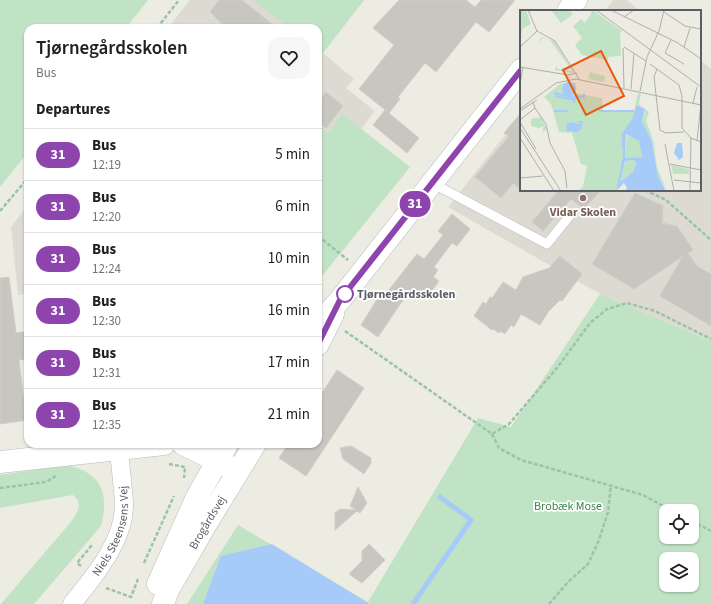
<!DOCTYPE html>
<html lang="en">
<head>
<meta charset="utf-8">
<style>
  body { margin:0; font-family:"Source Sans 3",sans-serif; background:#f6f6f6; color:#202124; height:100vh; display:flex; flex-direction:column; font-size:15px; white-space:nowrap }
  * { box-sizing:border-box; margin:0 }
  p { font-size:13px; color:#757577 }
  .icon { flex:none; width:22px; height:22px; fill:none; stroke:currentColor; stroke-width:2; stroke-linecap:round; stroke-linejoin:round }
  .map { position:relative; flex:1; overflow:hidden }
  .drawer { position:absolute; left:24px; top:24px; width:298px; height:424px; display:flex; flex-direction:column; background:#fff; border-radius:12px; box-shadow:0 1px 3px #0004 }
  .drawer>* { flex:none }
  .badge { padding:0 8px; border-radius:13px; font-size:14px; line-height:26px }
  .tools { position:absolute; left:659px; top:504px; display:grid; gap:8px }
  .tools a { display:grid; place-items:center; width:40px; height:40px; border-radius:8px; background:#fff; box-shadow:0 1px 3px #0004; font-size:20px }
  .map>.badge { position:absolute; translate:-50% -50%; box-shadow:0 0 0 2px #fff }
  h2 { padding:0 12px; font-size:15px; line-height:36px }
  .round { display:grid; place-items:center; flex:none; width:42px; height:42px; border-radius:12px; background:#f6f6f6 }
  .summary { display:flex; align-items:center; justify-content:space-between; height:68px; padding:0 12px }
  h1 { font-size:19px; font-weight:600; line-height:30px }
  ul { padding:0; list-style:none }
  li { display:flex; align-items:center; gap:12px; height:52px; padding:0 12px; border-top:1px solid #e0e0e0 }
  li div { flex:1 }
  li b { display:block; font-size:15px }
  li em { font-style:normal }
  li .badge { min-width:44px; font-weight:700; text-align:center }
  .map>svg:first-child { display:block }
  .education { fill:#dddbd1 }
  .green { fill:#c1e3c5; fill-rule:evenodd }
  .water { fill:#a7cbf9 }
  .lines { fill:none; stroke-linecap:round; stroke-linejoin:round }
  .stream { stroke:#a7cbf9; stroke-width:5 }
  .building { fill:#c8c6c0; stroke:#d1cec2 }
  .lane-casing { stroke:#b8babf; stroke-width:10 }
  .street-casing { stroke:#b8babf; stroke-width:19 }
  .secondary-casing { stroke:#b7b9be; stroke-width:23 }
  .path { stroke:#9bc3ab; stroke-width:2.5; stroke-dasharray:4 2; stroke-linecap:butt }
  .lane { stroke:#fff; stroke-width:9 }
  .street { stroke:#fff; stroke-width:18 }
  .secondary { stroke:#fff; stroke-width:22 }
  .line-casing { stroke:#fff; stroke-width:9 }
  .line { stroke:#8e44ad; stroke-width:6 }
  .education-dot { fill:#8d6e63; stroke:#fff; stroke-width:1.5 }
  .stop-dot { fill:#fff; stroke:#8e44ad; stroke-width:2 }
  .labels { text-anchor:middle; stroke-width:3.5; stroke-linejoin:round; paint-order:stroke }
  .education-label { font-size:12px; font-weight:bold; fill:#785e54; stroke:#fff }
  .stop-label { font-size:12px; font-weight:bold; fill:#5b5e63; stroke:#fff; text-anchor:start }
  .park-label { font-size:12px; fill:#3b8247; stroke:#fff }
  .street-label { font-size:12px; fill:#5b5e63; stroke:#fff }
  .inset-river { fill:none; stroke:#a7cbf9; stroke-width:2 }
  .inset-road { fill:none; stroke:#afafac; stroke-width:1 }
  .view { fill:#e8590c; fill-opacity:0.15; stroke:#e8590c; stroke-width:2 }
  .inset-edge { fill:none; stroke:#5b5e63; stroke-width:2 }
</style>
</head>
<body>
<div class="map">
<svg width="711" height="604" viewBox="0 0 711 604">
  <rect width="100%" height="100%" fill="#edece3"/>
  <path class="education" d="M 190,0 L 364,0 L 323,53 L 354,79 L 346,88 L 375,111 L 361,129 L 410,167 L 318,281 L 318,28 L 168,28 Z
    M 613,0 L 627,0 L 640,11 L 605,11 Z
    M 700,60 L 711,69 L 711,341 L 600,294 L 448,207 L 521,115 L 521,190 L 700,190 Z
    M 28,205 L 28,294 L 18,295 L 11,227 Z"/>
  <path class="green" d="M 0,0 L 148,0 L 126,28 L 28,28 L 28,152 L 0,187 Z
    M 253,0 L 364,0 L 323,53 L 318,49 L 318,28 L 290,28 Z
    M 342,114 L 410,167 L 318,281 L 318,129 L 319,127 L 328,133 Z
    M 600,294 L 711,341 L 711,604 L 187,604 L 238,525 L 368,602 L 478,418 L 511,427 ZM 666,511 L 692,511 L 692,537 L 666,537 ZM 666,559 L 692,559 L 692,585 L 666,585 Z
    M 66,465 C 101,472 110,493 101,526 L 34,604 L 1,604 L 69,524 C 76,515 85,504 73,495 L 0,508 L 0,475 Z"/>
  <path class="water" d="M 272,544 L 368,603 L 368,604 L 203,604 L 221,556 Z"/>
  <g class="lines">
    <path class="stream" d="M 413,604 L 471,520 L 440,497"/>
  </g>
  <path class="building" d="M 219,0 L 242,0 L 277,28 L 226,28 L 210,12 Z
    M 399,0 L 466,0 L 475,7 L 481,0 L 515,0 L 489,32 L 476,22 L 436,72 L 425,63 L 398,97 L 400,99 L 389,113 L 359,89 L 394,45 L 373,28 Z
    M 326,92 L 343,106 L 326,128 L 318,122 L 318,102 Z
    M 385,110 L 419,138 L 407,153 L 373,125 Z
    M 521,113 L 521,190 L 513,183 L 501,198 L 475,177 L 509,136 L 504,133 Z
    M 559,190 L 601,190 L 584,209 L 571,199 L 543,231 L 532,222 Z
    M 635,193 L 663,206 L 662,223 L 677,226 L 693,250 L 688,253 L 697,266 L 711,274 L 711,326 L 660,296 L 683,256 L 634,289 L 592,264 Z
    M 452,214 L 470,229 L 457,246 L 452,243 L 434,267 L 438,270 L 433,277 L 439,281 L 428,296 L 422,291 L 415,300 L 407,294 L 378,337 L 361,325 L 378,298 L 381,300 L 417,254 L 424,259 L 443,235 L 438,231 Z
    M 560,256 L 582,274 L 562,301 L 560,300 L 548,312 L 540,325 L 521,314 L 514,327 L 511,325 L 505,334 L 500,331 L 499,333 L 493,329 L 492,330 L 474,316 L 483,302 L 486,304 L 490,297 L 492,298 L 503,282 L 516,290 L 523,277 L 549,268 Z
    M 9,277 L 16,333 L 28,331 L 28,359 L 19,360 L 24,401 L 28,401 L 28,420 L 0,424 L 0,278 Z
    M 337,370 L 364,388 L 306,476 L 279,458 L 288,444 L 318,444 L 318,399 Z
    M 351,446 L 371,458 L 371,463 L 364,474 L 343,459 L 340,448 Z
    M 358,487 L 367,503 L 360,513 L 357,511 L 335,530 L 335,513 L 340,509 L 356,510 L 350,506 Z
    M 369,544 L 385,560 L 362,583 L 349,574 L 362,561 L 362,551 Z"/>
  <g class="lines">
    <g class="lane-casing">
      <path id="lane" d="M 432,183 L 547,244 L 571,214"/>
    </g>
    <g class="street-casing">
      <g id="street">
        <path id="s1" d="M 72,604 C 94,576 125,541 124,503 C 123,484 120,466 119,448"/>
      </g>
    </g>
    <g class="secondary-casing">
      <g id="secondary">
        <path d="M 568,11 L 576,0"/>
        <path d="M 318,325 L 340,300 L 521,70"/>
        <path d="M 318,344 L 333,314"/>
        <path d="M 183,444 L 230,467"/>
        <path d="M 0,462 L 164,444"/>
        <path d="M 158,584 L 196,499 L 227,444"/>
        <path id="s2" d="M 163,604 L 168,590 L 206,524 L 255,444"/>
      </g>
    </g>
    <path class="path" d="M 157,28 L 179,0
      M 645,190 L 666,200 L 711,240
      M 0,211 L 28,178
      M 318,236 L 348,260
      M 345,331 L 492,434 L 509,424 L 557,368 L 590,323 L 607,309 L 627,303 L 655,311 L 711,339
      M 492,434 L 499,448 L 521,460 L 643,495 L 672,511
      M 169,464 L 185,467 L 184,478
      M 0,488 L 46,482 L 56,476
      M 692,521 L 711,531
      M 144,563 L 174,496
      M 81,566 L 77,563 L 92,545
      M 106,588 L 131,597 L 138,579
      M 549,604 L 568,582 L 588,564 L 599,540 L 608,512 L 611,485"/>
    <use href="#lane" class="lane"/>
    <use href="#street" class="street"/>
    <use href="#secondary" class="secondary"/>
  </g>
  <g class="lines">
    <g class="line-casing">
      <path id="line" d="M 318,344 L 340,300 L 521,70"/>
    </g>
    <use href="#line" class="line"/>
  </g>
  <circle class="education-dot" cx="583" cy="198" r="4"/>
  <circle class="stop-dot" cx="345" cy="294" r="8"/>
  <g class="labels">
    <g class="education-label">
      <text x="583" y="216">Vidar Skolen</text>
    </g>
    <g class="stop-label">
      <text x="357" y="298">Tjørnegårdsskolen</text>
    </g>
    <g class="park-label">
      <text x="568" y="510">Brobæk Mose</text>
    </g>
    <g class="street-label">
      <text dy="4" stroke="none"><textPath href="#s2" startOffset="93">Brogårdsvej</textPath></text>
      <text dy="4" stroke="none"><textPath href="#s1" startOffset="85">Niels Steensens Vej</textPath></text>
    </g>
  </g>
  <g transform="translate(520 10)">
    <rect width="181" height="181" fill="#edece3"/>
    <path d="M 0,0 L 6,0 L 11,14 L 2,19 L 1,30 ZM 31,0 L 49,0 L 53,4 L 41,13 ZM 69,0 L 73,0 L 102,21 L 100,22 L 101,46 L 88,47 L 88,50 L 62,45 L 55,35 L 62,28 L 53,16 L 61,9 L 65,13 L 72,2 ZM 22,27 L 34,31 L 54,63 L 35,60 L 36,56 L 38,59 L 52,61 L 30,30 L 23,28 L 17,34 ZM 70,62 L 85,66 L 84,72 L 68,69 ZM 49,72 L 56,73 L 55,83 L 82,88 L 83,102 L 114,101 L 118,83 L 121,84 L 119,94 L 129,102 L 126,110 L 134,133 L 137,158 L 147,181 L 138,166 L 133,133 L 122,111 L 125,103 L 124,98 L 118,95 L 109,116 L 101,125 L 103,145 L 96,181 L 58,181 L 63,176 L 67,156 L 61,154 L 52,123 L 39,122 L 31,94 L 24,87 L 40,74 ZM 21,107 L 27,119 L 22,122 L 24,116 L 19,118 L 11,116 L 11,109 ZM 107,124 L 119,131 L 122,147 L 105,148 ZM 115,150 L 116,156 L 113,162 L 100,172 L 105,151 ZM 151,155 L 169,159 L 169,164 L 153,164 Z" fill="#c1e3c5"/>
    <path d="M42 79a7 7 0 1 1 14 0a7 7 0 1 1-14 0ZM 117,95 L 125,99 L 122,111 L 132,131 L 138,166 L 146,181 L 105,181 L 107,178 L 104,173 L 96,181 L 103,145 L 101,125 L 112,109 ZM 106,124 L 119,131 L 122,147 L 105,148 ZM 115,150 L 116,155 L 113,162 L 100,172 L 105,151 ZM 57,111 L 63,111 L 61,119 L 58,122 L 47,121 L 46,114 L 52,112 L 61,114 ZM 157,133 L 162,133 L 163,147 L 159,150 L 154,143 Z" fill="#a7cbf9" fill-rule="evenodd"/>
    <path class="inset-river" d="M 34,83 L 55,88M 35,86 L 55,90M 54,93 L 55,86 L 64,87 L 64,84M 34,101 L 48,101M 79,101 L 114,101"/>
    <path class="inset-road" d="M 8,0 L 17,21 L 35,31 L 59,69M 76,0 L 181,77M 91,0 L 158,33 L 181,49M 144,2 L 165,16 L 181,19M 104,7 L 114,0M 151,30 L 145,43 L 164,54M 0,37 L 17,21M 104,37 L 126,51M 164,37 L 170,18M 103,38 L 104,78M 130,54 L 159,75 L 162,86 L 162,118 L 171,128 L 181,132M 0,57 L 48,65 L 57,63M 137,59 L 134,67 L 140,120 L 146,123 L 164,122M 0,74 L 3,57M 111,79 L 114,43M 120,81 L 127,47 L 139,21 L 144,0M 173,93 L 177,77M 15,98 L 26,114 L 30,133 L 45,161 L 47,178M 0,99 L 36,73 L 56,69 L 181,95M 0,101 L 17,90M 0,110 L 15,98 L 13,92M 0,112 L 16,139M 0,118 L 41,181M 0,128 L 34,181M 177,131 L 181,94M 145,134 L 154,181M 150,154 L 181,160M 0,168 L 23,166M 154,170 L 181,173M 170,181 L 171,128"/>
    <path class="view" d="M 81,41 L 104,86 L 66,105 L 43,60 Z"/>
    <rect width="181" height="181" class="inset-edge"/>
  </g>
</svg>
<div class="tools">
<a><svg class="icon" aria-label="locate" viewBox="0 0 24 24"><circle cx="12" cy="12" r="6"/><path d="M12 2v4M12 18v4M2 12h4M18 12h4"/></svg></a>
<a><svg class="icon" aria-label="layers" viewBox="0 0 24 24"><path d="M12 4l9 5-9 5-9-5zM3 14l9 5 9-5"/></svg></a>
</div>
<b class="badge" style="left:415px;top:204px;background:#8e44ad;color:#fff">31</b>
<section class="drawer">
<div class="summary"><div><h1>Tjørnegårdsskolen</h1><p>Bus</p></div><a class="round"><svg class="icon" aria-label="heart" viewBox="0 0 24 24"><path d="M12 20l-8-8c-3-5 5-10 8-4 3-6 11-1 8 4z"/></svg></a></div>
<h2>Departures</h2>
<ul>
<li><span class="badge" style="background:#8e44ad;color:#fff">31</span><div><b>Bus</b><p>12:19</p></div><em>5 min</em></li>
<li><span class="badge" style="background:#8e44ad;color:#fff">31</span><div><b>Bus</b><p>12:20</p></div><em>6 min</em></li>
<li><span class="badge" style="background:#8e44ad;color:#fff">31</span><div><b>Bus</b><p>12:24</p></div><em>10 min</em></li>
<li><span class="badge" style="background:#8e44ad;color:#fff">31</span><div><b>Bus</b><p>12:30</p></div><em>16 min</em></li>
<li><span class="badge" style="background:#8e44ad;color:#fff">31</span><div><b>Bus</b><p>12:31</p></div><em>17 min</em></li>
<li><span class="badge" style="background:#8e44ad;color:#fff">31</span><div><b>Bus</b><p>12:35</p></div><em>21 min</em></li>
</ul>
</section>
</div>
</body>
</html>
